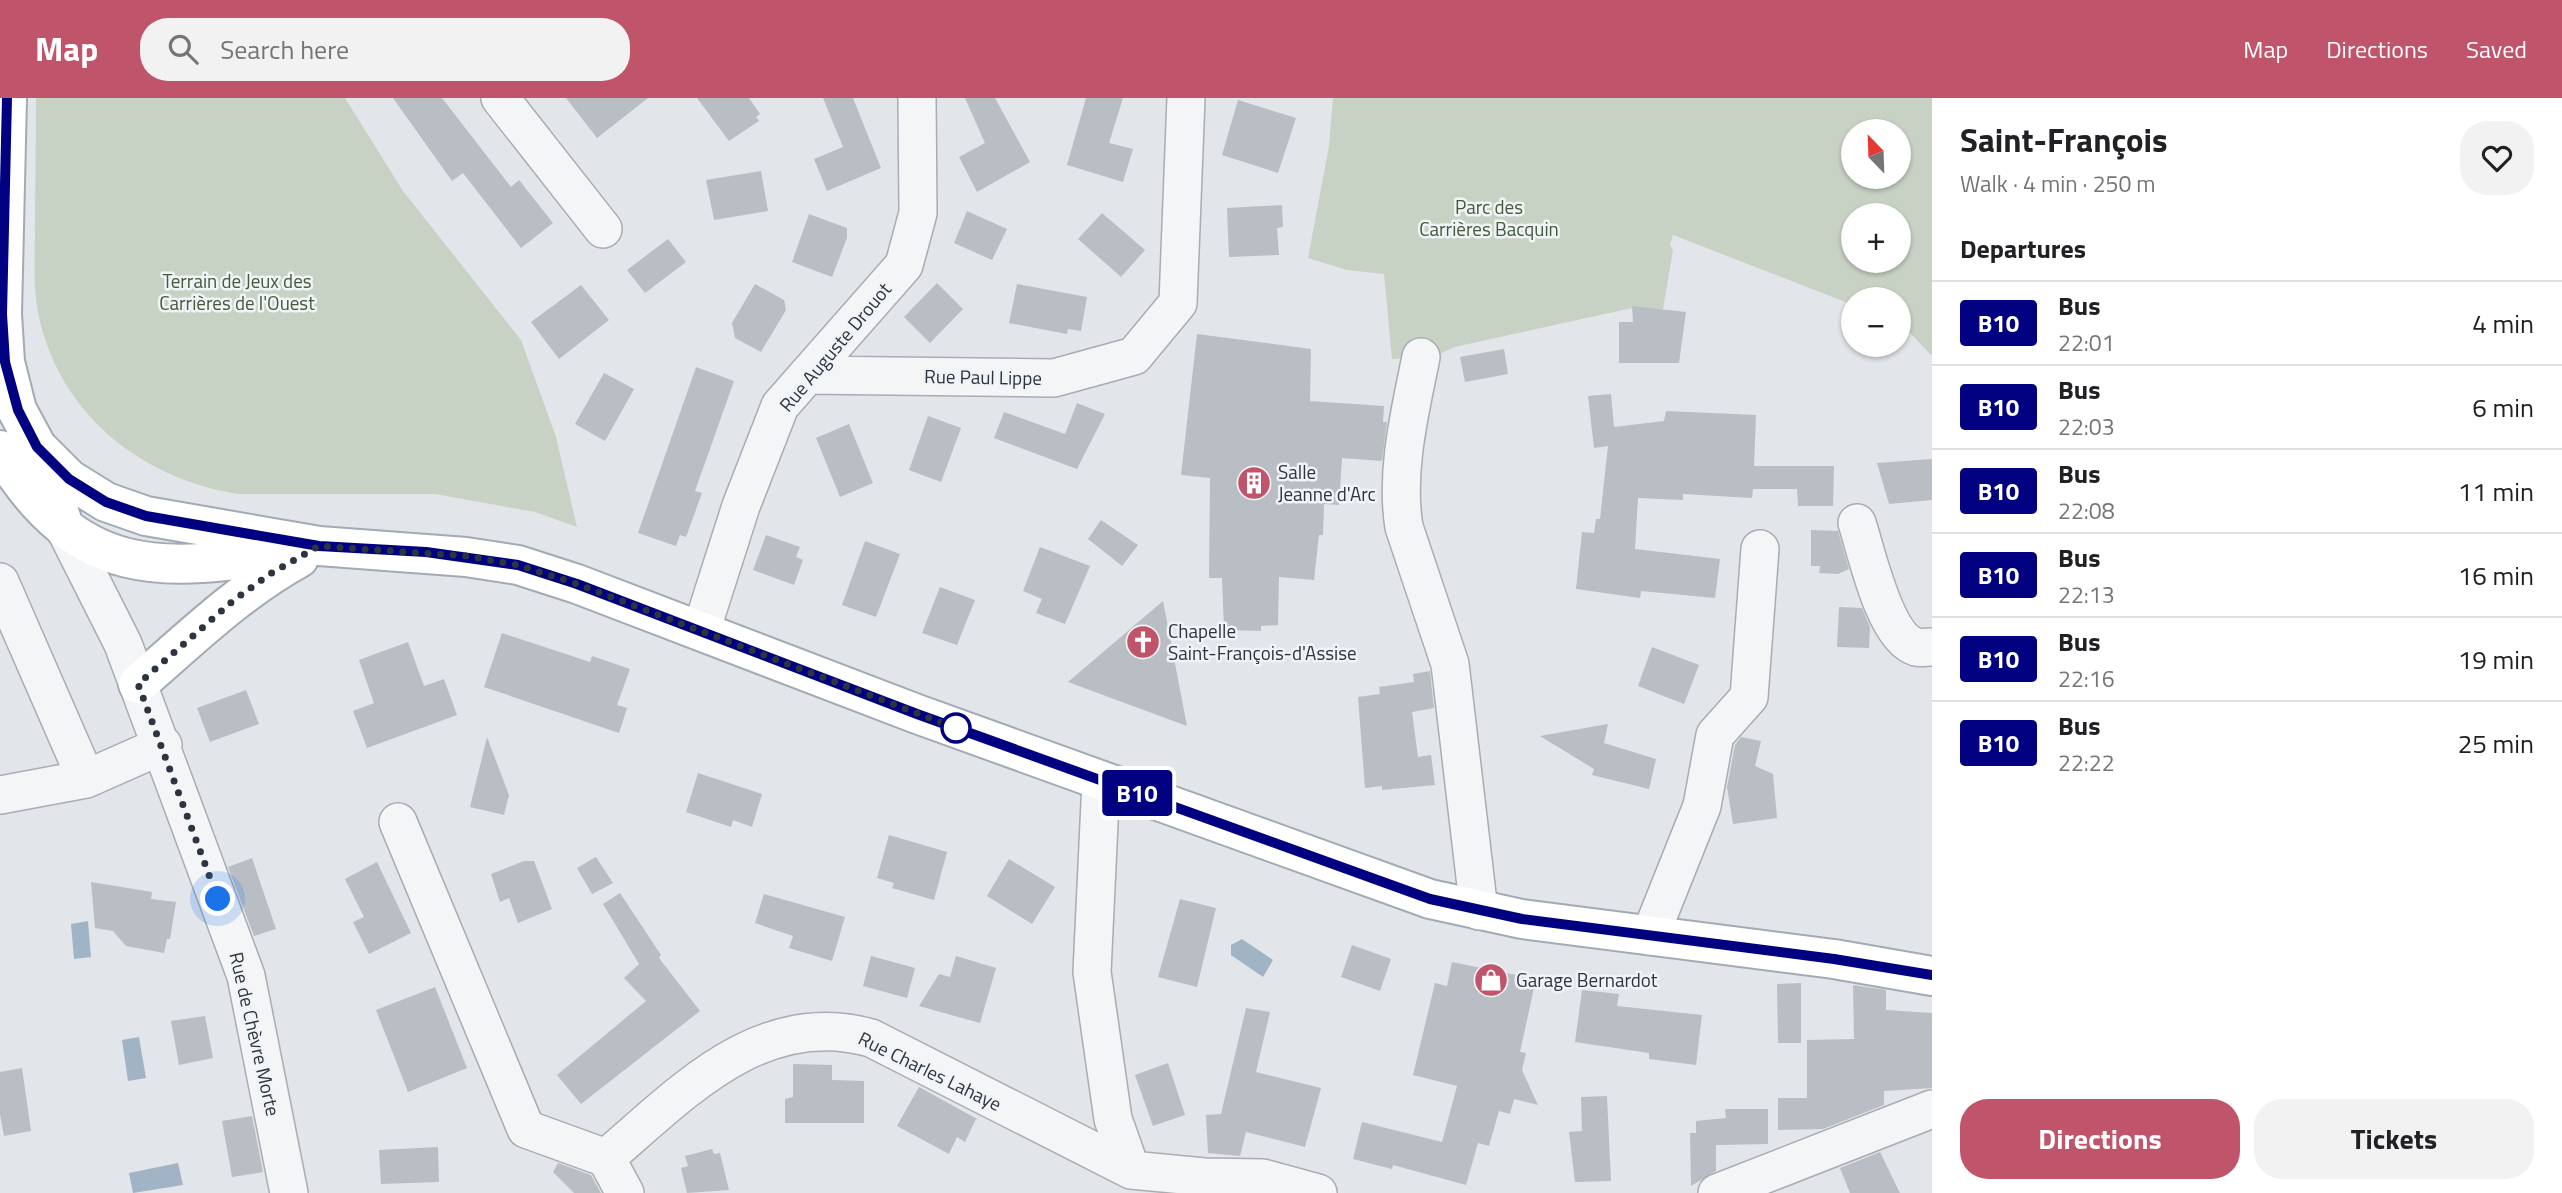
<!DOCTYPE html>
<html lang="en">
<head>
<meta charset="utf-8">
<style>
  body { margin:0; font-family:"Titillium Web",sans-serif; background:#f2f2f2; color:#202124; height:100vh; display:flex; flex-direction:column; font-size:26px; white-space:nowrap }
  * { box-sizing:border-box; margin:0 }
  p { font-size:23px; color:#757577 }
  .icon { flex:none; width:38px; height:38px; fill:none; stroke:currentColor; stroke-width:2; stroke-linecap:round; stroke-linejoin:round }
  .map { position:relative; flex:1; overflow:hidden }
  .panel { display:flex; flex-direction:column; background:#fff; width:630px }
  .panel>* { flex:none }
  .badge { padding:0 14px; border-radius:5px; font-size:24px; line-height:46px }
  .needle { width:46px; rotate:337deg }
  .buttons { position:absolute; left:1841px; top:21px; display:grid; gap:14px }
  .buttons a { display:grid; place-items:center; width:70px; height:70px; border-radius:50%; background:#fff; box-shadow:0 2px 5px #0004; font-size:35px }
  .you { position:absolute; width:35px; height:35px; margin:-18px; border:5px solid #fff; border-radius:50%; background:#1a73e8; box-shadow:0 0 0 10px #1a73e833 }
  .map>.badge { position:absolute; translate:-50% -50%; box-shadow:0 0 0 4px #fff }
  h2 { padding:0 28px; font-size:26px; line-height:63px }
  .round { display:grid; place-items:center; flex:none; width:74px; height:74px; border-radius:28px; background:#f2f2f2 }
  .summary { display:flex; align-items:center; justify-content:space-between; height:119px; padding:0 28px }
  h1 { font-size:33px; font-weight:700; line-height:52px }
  .action { display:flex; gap:14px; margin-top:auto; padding:14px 28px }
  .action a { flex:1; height:80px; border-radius:28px; background:#c0546a; color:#fff; font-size:28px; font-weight:700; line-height:80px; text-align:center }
  .action a+a { background:#f2f2f2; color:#202124 }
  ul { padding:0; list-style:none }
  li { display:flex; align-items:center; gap:21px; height:84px; padding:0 28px; border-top:2px solid #e0e0e0 }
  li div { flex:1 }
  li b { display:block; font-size:26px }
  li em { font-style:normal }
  li .badge { min-width:77px; font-weight:700; text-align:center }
  header { display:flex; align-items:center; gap:42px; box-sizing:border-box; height:98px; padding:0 35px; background:#c0546a; color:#fff }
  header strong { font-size:33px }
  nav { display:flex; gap:38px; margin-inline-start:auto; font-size:24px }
  .search { width:490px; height:63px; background:#f2f2f2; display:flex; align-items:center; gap:18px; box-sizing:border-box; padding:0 24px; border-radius:28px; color:#757577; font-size:26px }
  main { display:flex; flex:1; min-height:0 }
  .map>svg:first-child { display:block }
  .green { fill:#c8d2c4; fill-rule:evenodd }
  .water { fill:#a0b4c5 }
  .building { fill:#b9bec5 }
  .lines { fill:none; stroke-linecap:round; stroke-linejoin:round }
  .minor-casing { stroke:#a8acb3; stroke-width:40 }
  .major-casing { stroke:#a2aab3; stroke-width:42 }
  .minor { stroke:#f4f5f7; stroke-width:37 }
  .major { stroke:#fff; stroke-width:38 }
  .line-casing { stroke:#fff; stroke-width:16 }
  .line { stroke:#000080; stroke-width:10 }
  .walk { stroke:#2c343f; stroke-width:7; stroke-dasharray:0 12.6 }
  .stop-dot { fill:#fff; stroke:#000080; stroke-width:3.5 }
  .labels { text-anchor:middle; stroke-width:5; stroke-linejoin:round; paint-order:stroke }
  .park-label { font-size:19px; fill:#42593a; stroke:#f1f4f6 }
  .street-label { font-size:19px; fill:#2c343f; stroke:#f1f4f6 }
  .poi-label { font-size:19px; fill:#2c343f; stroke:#f1f4f6; text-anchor:start }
</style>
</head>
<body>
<header>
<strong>Map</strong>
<div class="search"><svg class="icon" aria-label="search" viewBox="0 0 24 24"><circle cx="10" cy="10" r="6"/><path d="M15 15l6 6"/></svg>Search here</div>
<nav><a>Map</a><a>Directions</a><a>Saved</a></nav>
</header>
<main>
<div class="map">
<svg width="1932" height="1095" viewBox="0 0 1932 1095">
  <rect width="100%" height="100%" fill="#e2e5e9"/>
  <path class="green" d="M 36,0 L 345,0 L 403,93 L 521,242 L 556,339 L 577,429 L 535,414 L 435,396 L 238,396 C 138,380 55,312 37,209 C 33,183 35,155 35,129 C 35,86 36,43 36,0 Z
    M 1333,0 L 1932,0 L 1932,258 L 1899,223 L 1899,201 L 1853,201 L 1853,207 L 1673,137 L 1670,147 L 1673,152 L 1663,211 L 1632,210 L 1455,249 L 1435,258 L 1392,261 L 1384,176 L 1347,172 L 1308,160 L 1329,48 ZM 1853,33 L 1899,33 L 1899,79 L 1853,79 ZM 1853,117 L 1899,117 L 1899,163 L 1853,163 Z"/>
  <path class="water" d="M 88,823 L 91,859 L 74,861 L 71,826 Z
    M 1242,841 L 1273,862 L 1263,879 L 1231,857 L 1231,847 Z
    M 139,939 L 146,980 L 128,983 L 122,942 Z
    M 178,1065 L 183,1087 L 133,1095 L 129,1075 Z"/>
  <path class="building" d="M 393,0 L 442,0 L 511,89 L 519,82 L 553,125 L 521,150 L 463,75 L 452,83 Z
    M 566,0 L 648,0 L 597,40 Z
    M 697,0 L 749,0 L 760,16 L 756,19 L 759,23 L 729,43 Z
    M 823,0 L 853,0 L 881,70 L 827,93 L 814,61 L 843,49 Z
    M 965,0 L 995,0 L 1030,64 L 977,94 L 959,59 L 985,45 Z
    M 1086,0 L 1123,0 L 1109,45 L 1133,51 L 1123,84 L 1067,67 Z
    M 1238,2 L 1296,20 L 1278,75 L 1222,57 Z
    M 761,73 L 768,113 L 714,122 L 706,82 Z
    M 1282,107 L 1283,129 L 1277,130 L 1279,157 L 1229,159 L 1227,110 Z
    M 967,113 L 1007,131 L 992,162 L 954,145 Z
    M 1102,115 L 1145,152 L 1121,179 L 1078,141 Z
    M 809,116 L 847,130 L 847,140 L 832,179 L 792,164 Z
    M 668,141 L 686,164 L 645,195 L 627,172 Z
    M 937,185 L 963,211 L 930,245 L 904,219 Z
    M 755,186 L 784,202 L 786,212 L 761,254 L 735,240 L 732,225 Z
    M 1017,186 L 1087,199 L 1081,233 L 1068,231 L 1067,236 L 1009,225 Z
    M 581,187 L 609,222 L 559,261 L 531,224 Z
    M 1632,208 L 1686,214 L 1679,265 L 1619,265 L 1619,224 L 1633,224 Z
    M 1197,236 L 1311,251 L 1310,303 L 1384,308 L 1383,324 L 1387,324 L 1382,363 L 1342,360 L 1339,407 L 1324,406 L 1323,437 L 1319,437 L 1314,482 L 1279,479 L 1278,527 L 1261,528 L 1261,533 L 1224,532 L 1222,480 L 1209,480 L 1210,380 L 1181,377 Z
    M 1504,251 L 1508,276 L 1465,284 L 1460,259 Z
    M 696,269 L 734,283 L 695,393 L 702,395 L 686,439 L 680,437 L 676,448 L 638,435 Z
    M 604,275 L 634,291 L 605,343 L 575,326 Z
    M 1611,296 L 1614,329 L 1664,323 L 1666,313 L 1756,317 L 1754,368 L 1834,368 L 1833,408 L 1798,408 L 1797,391 L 1753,391 L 1752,400 L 1683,396 L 1683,402 L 1638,400 L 1635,451 L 1720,461 L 1715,500 L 1641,493 L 1640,500 L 1576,491 L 1582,434 L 1594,435 L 1596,421 L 1600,421 L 1608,348 L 1594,350 L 1588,298 Z
    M 1077,305 L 1105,316 L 1077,371 L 994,340 L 1004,314 L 1065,336 Z
    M 928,318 L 961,330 L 941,384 L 909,372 Z
    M 849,326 L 873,385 L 840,399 L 816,340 Z
    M 1932,361 L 1932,402 L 1889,406 L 1877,365 Z
    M 1101,422 L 1138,447 L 1122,468 L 1088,441 Z
    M 1811,432 L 1838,433 L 1849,471 L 1838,476 L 1819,475 L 1820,468 L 1811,468 Z
    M 766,437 L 800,449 L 796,459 L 803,462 L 794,487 L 753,472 Z
    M 865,443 L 900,456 L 876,519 L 842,507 Z
    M 1040,449 L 1090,468 L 1065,526 L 1036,515 L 1042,501 L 1023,493 Z
    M 940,489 L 975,502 L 957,547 L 922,535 Z
    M 1163,503 L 1187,628 L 1068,584 Z
    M 1839,509 L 1862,510 L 1870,529 L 1869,550 L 1837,549 Z
    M 502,535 L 590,564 L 592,558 L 630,571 L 617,607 L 627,610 L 619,635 L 484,589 Z
    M 408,544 L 424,588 L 444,581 L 457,617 L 367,650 L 353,613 L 374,605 L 359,562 Z
    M 1652,549 L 1699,567 L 1684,606 L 1638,588 Z
    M 1430,573 L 1434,610 L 1412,614 L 1418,659 L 1431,657 L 1435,687 L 1382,692 L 1382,688 L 1365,690 L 1358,599 L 1380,596 L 1379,589 L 1414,584 L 1413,576 Z
    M 246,592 L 259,626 L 210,644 L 197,610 Z
    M 1608,626 L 1604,645 L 1656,661 L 1649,691 L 1592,677 L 1594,671 L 1540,638 Z
    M 487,639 L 509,697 L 504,717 L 470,709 Z
    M 1741,639 L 1761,643 L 1755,668 L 1773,676 L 1777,720 L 1733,726 L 1727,689 L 1735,647 Z
    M 698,675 L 762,696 L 752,729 L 733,722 L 731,729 L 686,714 Z
    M 889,737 L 947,754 L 934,802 L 892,790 L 894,785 L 877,780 Z
    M 596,759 L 613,785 L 592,796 L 577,770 Z
    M 252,760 L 276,831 L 254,838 L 228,769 Z
    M 1009,761 L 1055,789 L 1032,826 L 987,798 Z
    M 524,763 L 534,763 L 552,811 L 518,825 L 509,800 L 500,804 L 491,776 Z
    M 377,764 L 411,835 L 369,856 L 353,824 L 364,819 L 345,781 Z
    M 91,784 L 152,794 L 151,801 L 176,804 L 170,841 L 167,841 L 164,855 L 126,848 L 113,833 L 95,830 Z
    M 620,795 L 661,857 L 659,860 L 700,913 L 581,1006 L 557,977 L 646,903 L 624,880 L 639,866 L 603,806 Z
    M 764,796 L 845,819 L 832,863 L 789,850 L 793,838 L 755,825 Z
    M 1180,801 L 1216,810 L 1197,889 L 1158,879 Z
    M 1352,847 L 1391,861 L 1380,893 L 1341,879 Z
    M 871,858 L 915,870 L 907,900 L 863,888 Z
    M 956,858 L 996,870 L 980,925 L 919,908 L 939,876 L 950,879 Z
    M 1452,864 L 1536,881 L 1520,954 L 1526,955 L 1522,972 L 1538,1007 L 1514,1001 L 1510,1016 L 1499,1013 L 1489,1048 L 1478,1045 L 1466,1087 L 1393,1067 L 1392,1071 L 1353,1061 L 1362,1024 L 1442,1044 L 1457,988 L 1413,977 L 1435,885 L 1447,888 Z
    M 1801,885 L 1801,945 L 1778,945 L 1777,886 Z
    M 1853,887 L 1886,892 L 1886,912 L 1932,915 L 1932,990 L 1884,993 L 1884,1007 L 1823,1031 L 1778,1032 L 1778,1000 L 1807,1000 L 1807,942 L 1854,941 Z
    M 435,889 L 467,970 L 408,994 L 376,912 Z
    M 1582,892 L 1619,896 L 1617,908 L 1702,917 L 1696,967 L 1649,961 L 1649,955 L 1575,944 Z
    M 1246,910 L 1270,914 L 1256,974 L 1321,990 L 1305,1049 L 1246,1034 L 1240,1058 L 1208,1055 L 1206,1017 L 1221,1016 Z
    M 205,918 L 213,960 L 179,967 L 171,923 Z
    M 1168,965 L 1185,1017 L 1153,1028 L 1135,977 Z
    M 793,966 L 832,967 L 832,982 L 864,983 L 864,1025 L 785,1025 L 785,1001 L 793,999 Z
    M 22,970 L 31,1033 L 4,1038 L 0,1016 L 0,974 Z
    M 919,989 L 979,1022 L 976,1021 L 965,1044 L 957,1039 L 949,1056 L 897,1028 Z
    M 1607,998 L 1611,1083 L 1575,1084 L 1569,1034 L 1582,1033 L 1581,999 Z
    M 1725,1011 L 1768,1011 L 1768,1046 L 1716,1047 L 1716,1073 L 1691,1088 L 1690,1035 L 1696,1035 L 1696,1023 L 1726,1020 Z
    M 252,1018 L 263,1074 L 232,1079 L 222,1023 Z
    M 438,1049 L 439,1084 L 381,1086 L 379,1052 Z
    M 712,1051 L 714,1056 L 720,1055 L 729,1092 L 687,1095 L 681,1070 L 688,1068 L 685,1058 Z
    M 1880,1054 L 1900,1095 L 1850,1095 L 1840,1070 Z
    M 558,1065 L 591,1077 L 601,1095 L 574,1095 L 553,1074 Z"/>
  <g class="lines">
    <g class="minor-casing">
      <path id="minor" d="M 500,0 L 603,131
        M 1421,259 C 1410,314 1395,373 1404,429 L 1450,566 L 1479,813
        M 807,277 L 1054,280 L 1134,258 L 1178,205 L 1186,0
        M 1857,425 C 1867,455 1884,539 1916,549 C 1920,550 1927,549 1932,549
        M 65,431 L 123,546 L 246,878 L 289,1095
        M 0,484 L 86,681
        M 701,533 L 741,408 L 780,308 L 904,167 L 918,115 L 917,0
        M 1101,683 L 1092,874 L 1113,1021 L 1131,1072
        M 0,697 L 86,681 L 163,647
        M 398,724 L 526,1031 L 606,1060
        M 1650,838 L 1702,708 L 1715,637 L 1749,599 L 1760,451
        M 625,1095 L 606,1060 C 682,995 761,909 871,940 L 1131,1072 L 1204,1079 L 1263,1080 L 1318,1095
        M 1717,1095 L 1932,1011"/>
    </g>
    <g class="major-casing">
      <path id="major" d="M 7,0 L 2,216 L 5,264 L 17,312 L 37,349 L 65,431
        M 37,349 L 69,381 L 106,404 L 146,418 L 319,448 L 466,459 L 518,467 L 577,486 L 917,616 L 1430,801 L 1522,821 L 1834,861 L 1932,878
        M 0,352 C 77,481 160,476 293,453
        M 138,586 C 190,541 239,493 299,460"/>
    </g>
    <use href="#minor" class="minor"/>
    <use href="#major" class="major"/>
  </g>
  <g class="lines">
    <g class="line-casing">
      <path id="line" d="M 7,0 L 2,216 L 5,264 L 18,312 L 37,349 L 69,381 L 106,404 L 146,418 L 319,448 L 426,454 L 518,467 L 577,486 L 917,616 L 1430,801 L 1522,821 L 1834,861 L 1932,877"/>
    </g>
    <use href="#line" class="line"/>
    <path class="walk" d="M 218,801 L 138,586 L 234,502 L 270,476 L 319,448 L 466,458 L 518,467 L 577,486 L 956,630"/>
  </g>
  <defs>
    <g id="building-disc" transform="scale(1.75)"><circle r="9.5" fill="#c0546a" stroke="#f1f4f6"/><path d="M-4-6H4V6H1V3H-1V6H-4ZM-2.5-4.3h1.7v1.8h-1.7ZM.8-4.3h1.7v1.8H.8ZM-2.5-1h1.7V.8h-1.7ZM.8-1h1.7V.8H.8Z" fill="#fff"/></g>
    <g id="church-disc" transform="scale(1.75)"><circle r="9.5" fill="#c0546a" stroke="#f1f4f6"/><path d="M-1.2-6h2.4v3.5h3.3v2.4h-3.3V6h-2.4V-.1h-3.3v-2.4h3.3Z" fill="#fff"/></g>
    <g id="shop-disc" transform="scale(1.75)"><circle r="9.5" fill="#c0546a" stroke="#f1f4f6"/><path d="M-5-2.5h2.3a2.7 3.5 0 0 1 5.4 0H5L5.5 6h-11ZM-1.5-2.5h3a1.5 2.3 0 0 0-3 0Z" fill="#fff"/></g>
  </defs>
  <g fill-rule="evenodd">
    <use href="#building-disc" x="1254" y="385"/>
    <use href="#church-disc" x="1143" y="544"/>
    <use href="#shop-disc" x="1491" y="882"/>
  </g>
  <circle class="stop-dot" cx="956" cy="630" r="14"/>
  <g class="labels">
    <g class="park-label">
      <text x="1489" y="116">Parc des<tspan x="1489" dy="22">Carrières Bacquin</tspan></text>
      <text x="237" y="190">Terrain de Jeux des<tspan x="237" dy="22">Carrières de l'Ouest</tspan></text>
    </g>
    <g class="street-label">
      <text transform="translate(835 249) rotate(-50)" y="7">Rue Auguste Drouot</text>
      <text transform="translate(983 279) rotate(1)" y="7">Rue Paul Lippe</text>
      <text transform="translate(255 936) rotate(77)" y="7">Rue de Chèvre Morte</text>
      <text transform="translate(930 973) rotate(26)" y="7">Rue Charles Lahaye</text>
    </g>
    <g class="poi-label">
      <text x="1278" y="381">Salle<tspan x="1278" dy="22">Jeanne d'Arc</tspan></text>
      <text x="1168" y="540">Chapelle<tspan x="1168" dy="22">Saint-François-d'Assise</tspan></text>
      <text x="1516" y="889">Garage Bernardot</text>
    </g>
  </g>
</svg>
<div class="buttons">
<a><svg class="needle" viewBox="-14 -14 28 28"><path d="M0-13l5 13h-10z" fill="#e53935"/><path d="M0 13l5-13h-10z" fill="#757577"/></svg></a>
<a>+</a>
<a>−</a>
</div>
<div class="you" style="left:218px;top:801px"></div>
<b class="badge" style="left:1137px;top:695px;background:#000080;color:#fff">B10</b>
</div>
<section class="panel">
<div class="summary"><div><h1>Saint-François</h1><p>Walk · 4 min · 250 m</p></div><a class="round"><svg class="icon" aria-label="heart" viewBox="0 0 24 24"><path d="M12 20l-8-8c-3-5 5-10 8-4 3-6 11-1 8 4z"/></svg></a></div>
<h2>Departures</h2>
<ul>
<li><span class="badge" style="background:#000080;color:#fff">B10</span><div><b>Bus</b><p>22:01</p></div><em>4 min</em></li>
<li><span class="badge" style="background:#000080;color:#fff">B10</span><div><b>Bus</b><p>22:03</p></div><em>6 min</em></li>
<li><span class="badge" style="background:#000080;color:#fff">B10</span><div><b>Bus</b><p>22:08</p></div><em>11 min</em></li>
<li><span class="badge" style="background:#000080;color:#fff">B10</span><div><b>Bus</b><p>22:13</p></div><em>16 min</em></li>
<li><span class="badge" style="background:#000080;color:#fff">B10</span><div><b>Bus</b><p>22:16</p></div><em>19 min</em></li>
<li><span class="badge" style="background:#000080;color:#fff">B10</span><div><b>Bus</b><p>22:22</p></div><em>25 min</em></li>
</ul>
<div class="action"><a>Directions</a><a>Tickets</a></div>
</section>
</main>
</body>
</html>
